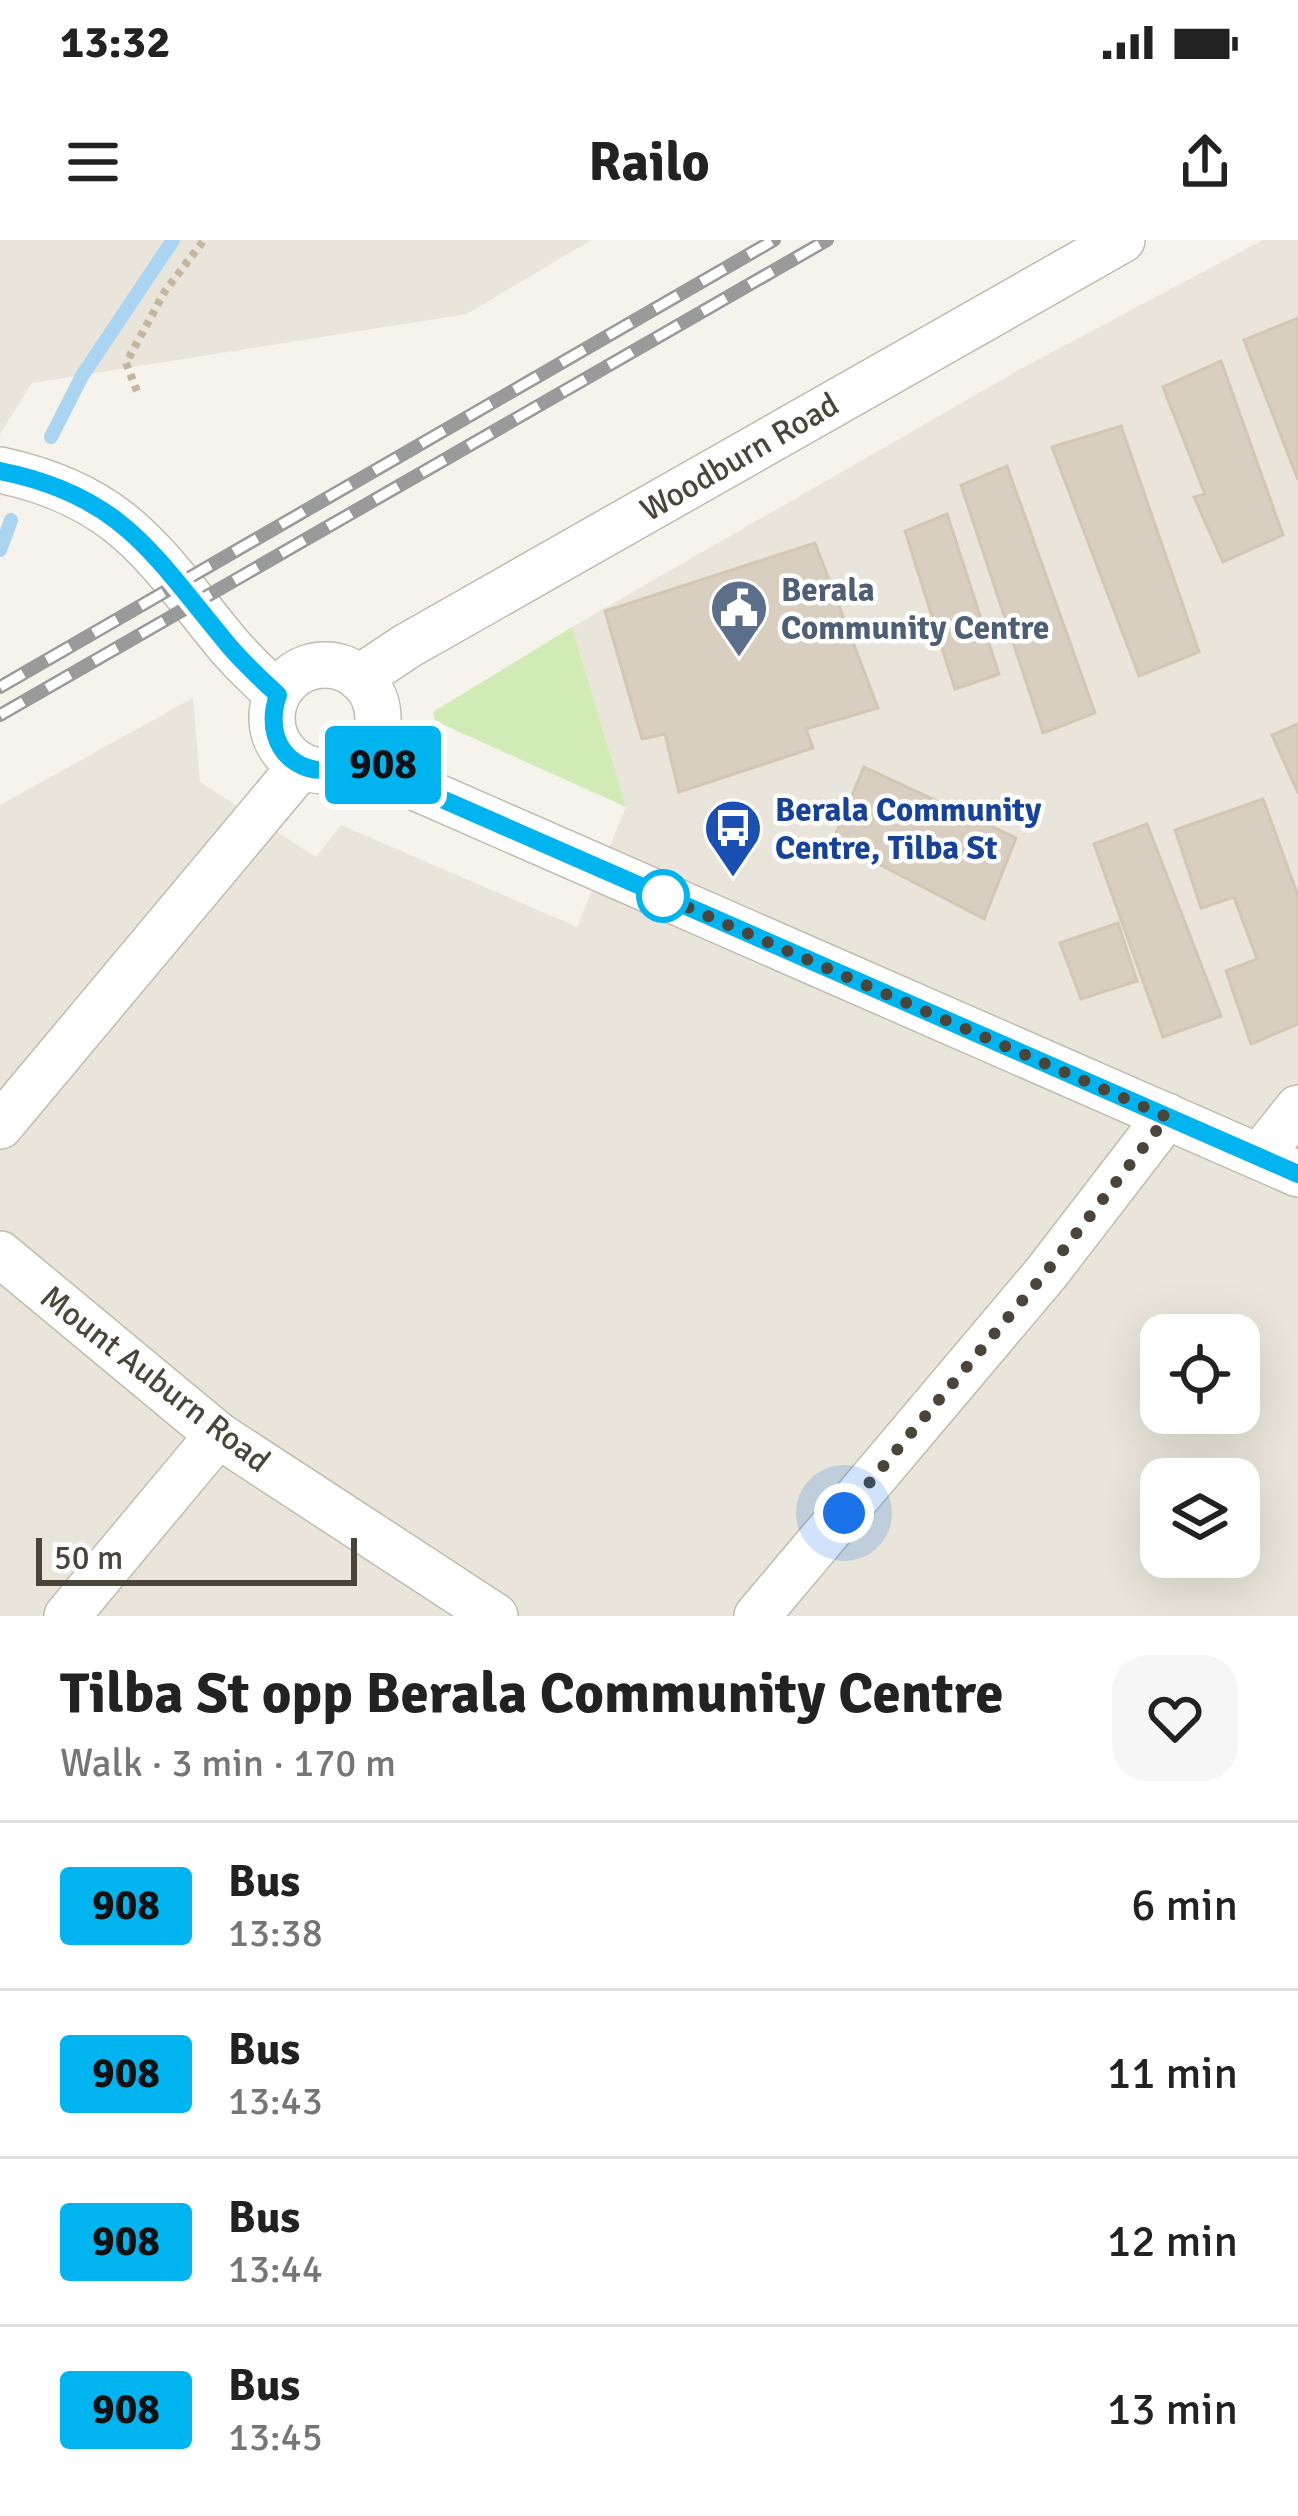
<!DOCTYPE html>
<html lang="en">
<head>
<meta charset="utf-8">
<style>
  body { margin:0; font-family:Signika,sans-serif; background:#f6f6f6; color:#222; height:100vh; display:flex; flex-direction:column; font-size:45px; white-space:nowrap }
  * { box-sizing:border-box; margin:0 }
  p { font-size:39px; color:#767676 }
  .icon { flex:none; width:66px; height:66px; fill:none; stroke:currentColor; stroke-width:2; stroke-linecap:round; stroke-linejoin:round }
  .map { position:relative; height:1376px; overflow:hidden }
  .panel { display:flex; flex-direction:column; background:#fff; flex:1 }
  .panel>* { flex:none }
  .badge { padding:0 24px; border-radius:9px; font-size:42px; line-height:78px }
  .buttons { position:absolute; left:1140px; top:1074px; display:grid; gap:24px }
  .buttons a { display:grid; place-items:center; width:120px; height:120px; border-radius:24px; background:#fff; box-shadow:0 12px 48px #0002; font-size:60px }
  .scale { position:absolute; left:36px; bottom:30px; width:321px; box-sizing:border-box; padding-left:12px; border:6px solid #4b4439; border-top:0; font-size:33px; line-height:42px; white-space:nowrap; color:#4b4439; -webkit-text-stroke:9px #fff; paint-order:stroke }
  .you { position:absolute; width:60px; height:60px; margin:-30px; border:9px solid #fff; border-radius:50%; background:#1a73e8; box-shadow:0 0 0 18px #1a73e833 }
  .map>.badge { position:absolute; translate:-50% -50%; box-shadow:0 0 0 6px #fff }
  .round { display:grid; place-items:center; flex:none; width:126px; height:126px; border-radius:36px; background:#f6f6f6 }
  .overview { display:flex; align-items:center; justify-content:space-between; height:204px; padding:0 60px }
  h1 { font-size:57px; font-weight:700; line-height:90px }
  ul { padding:0; list-style:none }
  li { display:flex; align-items:center; gap:36px; height:168px; padding:0 60px; border-top:3px solid #e0e0e0 }
  li div { flex:1 }
  li b { display:block; font-size:45px }
  li em { font-style:normal }
  li .badge { min-width:132px; font-weight:700; text-align:center }
  .status { display:flex; justify-content:space-between; align-items:center; height:84px; padding:0 60px; background:#fff; direction:ltr }
  .status svg { height:33px; fill:currentColor }
  header { display:flex; justify-content:space-between; align-items:center; height:156px; padding:0 60px; background:#fff; font-size:54px; font-weight:700 }
  .map>svg:first-child { display:block }
  .residential { fill:#eae5da; fill-rule:evenodd }
  .green { fill:#d2eab5 }
  .lines { fill:none; stroke-linecap:round; stroke-linejoin:round }
  .stream { stroke:#a9d4f2; stroke-width:14 }
  .building { fill:#d8cfc1; stroke:#d3c7b4; stroke-width:3 }
  .minor-casing { stroke:#c2bbae; stroke-width:48 }
  .path { stroke:#c4b79f; stroke-width:8; stroke-dasharray:6 6; stroke-linecap:butt }
  .minor { stroke:#fff; stroke-width:45 }
  .rail-casing { stroke:#9a9a9a; stroke-width:14 }
  .rail { stroke:#fff; stroke-width:9; stroke-dasharray:27; stroke-linecap:butt }
  .line-casing { stroke:#fff; stroke-width:27 }
  .line { stroke:#00b5ef; stroke-width:18 }
  .walk { stroke:#4b4439; stroke-width:12; stroke-dasharray:0 21.6 }
  .stop-dot { fill:#fff; stroke:#00b5ef; stroke-width:6 }
  .labels { text-anchor:middle; stroke-width:9; stroke-linejoin:round; paint-order:stroke }
  .street-label { font-size:33px; fill:#4b4439; stroke:#fff }
  .service-label { font-size:33px; font-weight:bold; fill:#4e5e75; stroke:#fff; text-anchor:start }
  .transit-label { font-size:33px; font-weight:bold; fill:#164399; stroke:#fff; text-anchor:start }
</style>
</head>
<body>
<div class="status"><b>13:32</b><svg viewBox="0 0 49 12"><path d="M0 12V9h3v3zM5 12V6h3v6zM10 12V3h3v9zM15 12V0h3v12zM26 1h20v11H26zM47 4h2v5h-2z"/></svg></div>
<header><svg class="icon" aria-label="menu" viewBox="0 0 24 24"><path d="M4 6h16M4 12h16M4 18h16"/></svg>Railo<svg class="icon" aria-label="share" viewBox="0 0 24 24"><path d="M12 15V3M7 8l5-5 5 5M5 13v7h14v-7"/></svg></header>
<div class="map">
<svg width="1298" height="1376" viewBox="0 0 1298 1376">
  <rect width="100%" height="100%" fill="#f6f3ec"/>
  <path class="residential" d="M 0,0 L 591,0 L 467,74 L 32,143 L 0,194 Z
    M 1263,0 L 1298,0 L 1298,1376 L 0,1376 L 0,565 L 193,458 L 200,542 L 316,617 L 341,585 L 577,687 L 626,567 L 572,387 L 1026,126 ZM 1161,1095 L 1239,1095 L 1239,1173 L 1161,1173 ZM 1161,1239 L 1239,1239 L 1239,1317 L 1161,1317 Z"/>
  <path class="green" d="M 572,387 L 626,567 L 435,481 L 433,472 Z"/>
  <g class="lines">
    <path class="stream" d="M 51,197 L 82,136 L 173,0
      M 0,310 L 11,280"/>
  </g>
  <path class="building" d="M 1298,78 L 1298,240 L 1244,100 Z
    M 1221,121 L 1283,295 L 1223,322 L 1194,257 L 1205,254 L 1163,147 Z
    M 1121,186 L 1199,412 L 1139,436 L 1052,207 Z
    M 1007,226 L 1095,473 L 1043,493 L 961,245 Z
    M 947,274 L 999,434 L 955,449 L 905,291 Z
    M 815,303 L 878,468 L 806,489 L 813,508 L 679,552 L 665,494 L 642,499 L 605,371 Z
    M 1298,484 L 1298,553 L 1272,495 Z
    M 864,527 L 1016,598 L 984,679 L 833,600 Z
    M 1263,559 L 1298,656 L 1298,784 L 1251,804 L 1226,731 L 1257,719 L 1234,657 L 1201,668 L 1175,590 Z
    M 1147,584 L 1221,776 L 1163,797 L 1094,604 Z
    M 1118,683 L 1137,741 L 1081,759 L 1060,703 Z"/>
  <g class="lines">
    <g class="minor-casing">
      <path id="minor" d="M 0,230 C 121,256 153,313 225,401 C 241,421 260,437 277,455
        M272 478a53 53 0 1 1 106 0a53 53 0 1 1-106 0Z
        M 359,438 L 407,406 L 1122,0
        M 365,514 L 419,549 L 1298,934
        M 0,886 L 301,526
        M 1259,917 L 1298,868
        M 0,1014 L 218,1195 L 495,1376
        M 67,1376 L 218,1195
        M 757,1376 L 1047,1032 L 1167,876"/>
    </g>
    <path class="path" d="M 137,151 L 126,123 L 165,51 L 204,0"/>
    <use href="#minor" class="minor"/>
    <g class="rail-casing">
      <path id="rail" d="M 0,447 L 774,0
        M 0,475 L 827,0"/>
    </g>
    <use href="#rail" class="rail"/>
  </g>
  <g class="lines">
    <g class="line-casing">
      <path id="line" d="M 0,231 C 121,255 153,314 225,401 C 241,421 260,438 278,455 C 257,516 316,553 365,514 L 419,549 L 1298,934"/>
    </g>
    <use href="#line" class="line"/>
    <path class="walk" d="M 663,656 L 646,649 L 1167,877 L 1047,1031 L 844,1273"/>
  </g>
  <defs>
    <g id="civic-pin" transform="scale(3)"><path d="M0 17L-7.5 6A9.5 9.5 0 1 1 7.5 6Z" fill="#5c6f8a" stroke="#fff"/><path d="M-.6-6.5H3V-4.5H.6V-3L4-1V1h2V6H-6V1h2V-1L-.6-3ZM-1.2 2.5V6h2.4V2.5Z" fill="#fff"/></g>
    <g id="bus-pin" transform="scale(3)"><path d="M0 17L-7.5 6A9.5 9.5 0 1 1 7.5 6Z" fill="#1a4fb4" stroke="#fff"/><path d="M-5-6H5V4H4V6H2V4H-2V6H-4V4H-5ZM-3.5-4V0h7V-4ZM-3.5 1.2v1.5H-2V1.2ZM2 1.2v1.5H3.5V1.2Z" fill="#fff"/></g>
  </defs>
  <g fill-rule="evenodd">
    <use href="#civic-pin" x="739" y="368"/>
    <use href="#bus-pin" x="733" y="588"/>
  </g>
  <circle class="stop-dot" cx="663" cy="656" r="24"/>
  <g class="labels">
    <g class="street-label">
      <text transform="translate(739 216) rotate(-30)" y="12">Woodburn Road</text>
      <text transform="translate(156 1138) rotate(38)" y="12">Mount Auburn Road</text>
    </g>
    <g class="service-label">
      <text x="781" y="361">Berala<tspan x="781" dy="38">Community Centre</tspan></text>
    </g>
    <g class="transit-label">
      <text x="775" y="581">Berala Community<tspan x="775" dy="38">Centre, Tilba St</tspan></text>
    </g>
  </g>
</svg>
<div class="buttons">
<a><svg class="icon" aria-label="locate" viewBox="0 0 24 24"><circle cx="12" cy="12" r="6"/><path d="M12 2v4M12 18v4M2 12h4M18 12h4"/></svg></a>
<a><svg class="icon" aria-label="layers" viewBox="0 0 24 24"><path d="M12 4l9 5-9 5-9-5zM3 14l9 5 9-5"/></svg></a>
</div>
<div class="scale">50 m</div>
<div class="you" style="left:844px;top:1273px"></div>
<b class="badge" style="left:383px;top:525px;background:#00b5ef;color:#111">908</b>
</div>
<section class="panel">
<div class="overview"><div><h1>Tilba St opp Berala Community Centre</h1><p>Walk · 3 min · 170 m</p></div><a class="round"><svg class="icon" aria-label="heart" viewBox="0 0 24 24"><path d="M12 20l-8-8c-3-5 5-10 8-4 3-6 11-1 8 4z"/></svg></a></div>
<ul>
<li><span class="badge" style="background:#00b5ef;color:#111">908</span><div><b>Bus</b><p>13:38</p></div><em>6 min</em></li>
<li><span class="badge" style="background:#00b5ef;color:#111">908</span><div><b>Bus</b><p>13:43</p></div><em>11 min</em></li>
<li><span class="badge" style="background:#00b5ef;color:#111">908</span><div><b>Bus</b><p>13:44</p></div><em>12 min</em></li>
<li><span class="badge" style="background:#00b5ef;color:#111">908</span><div><b>Bus</b><p>13:45</p></div><em>13 min</em></li>
</ul>
</section>
</body>
</html>
